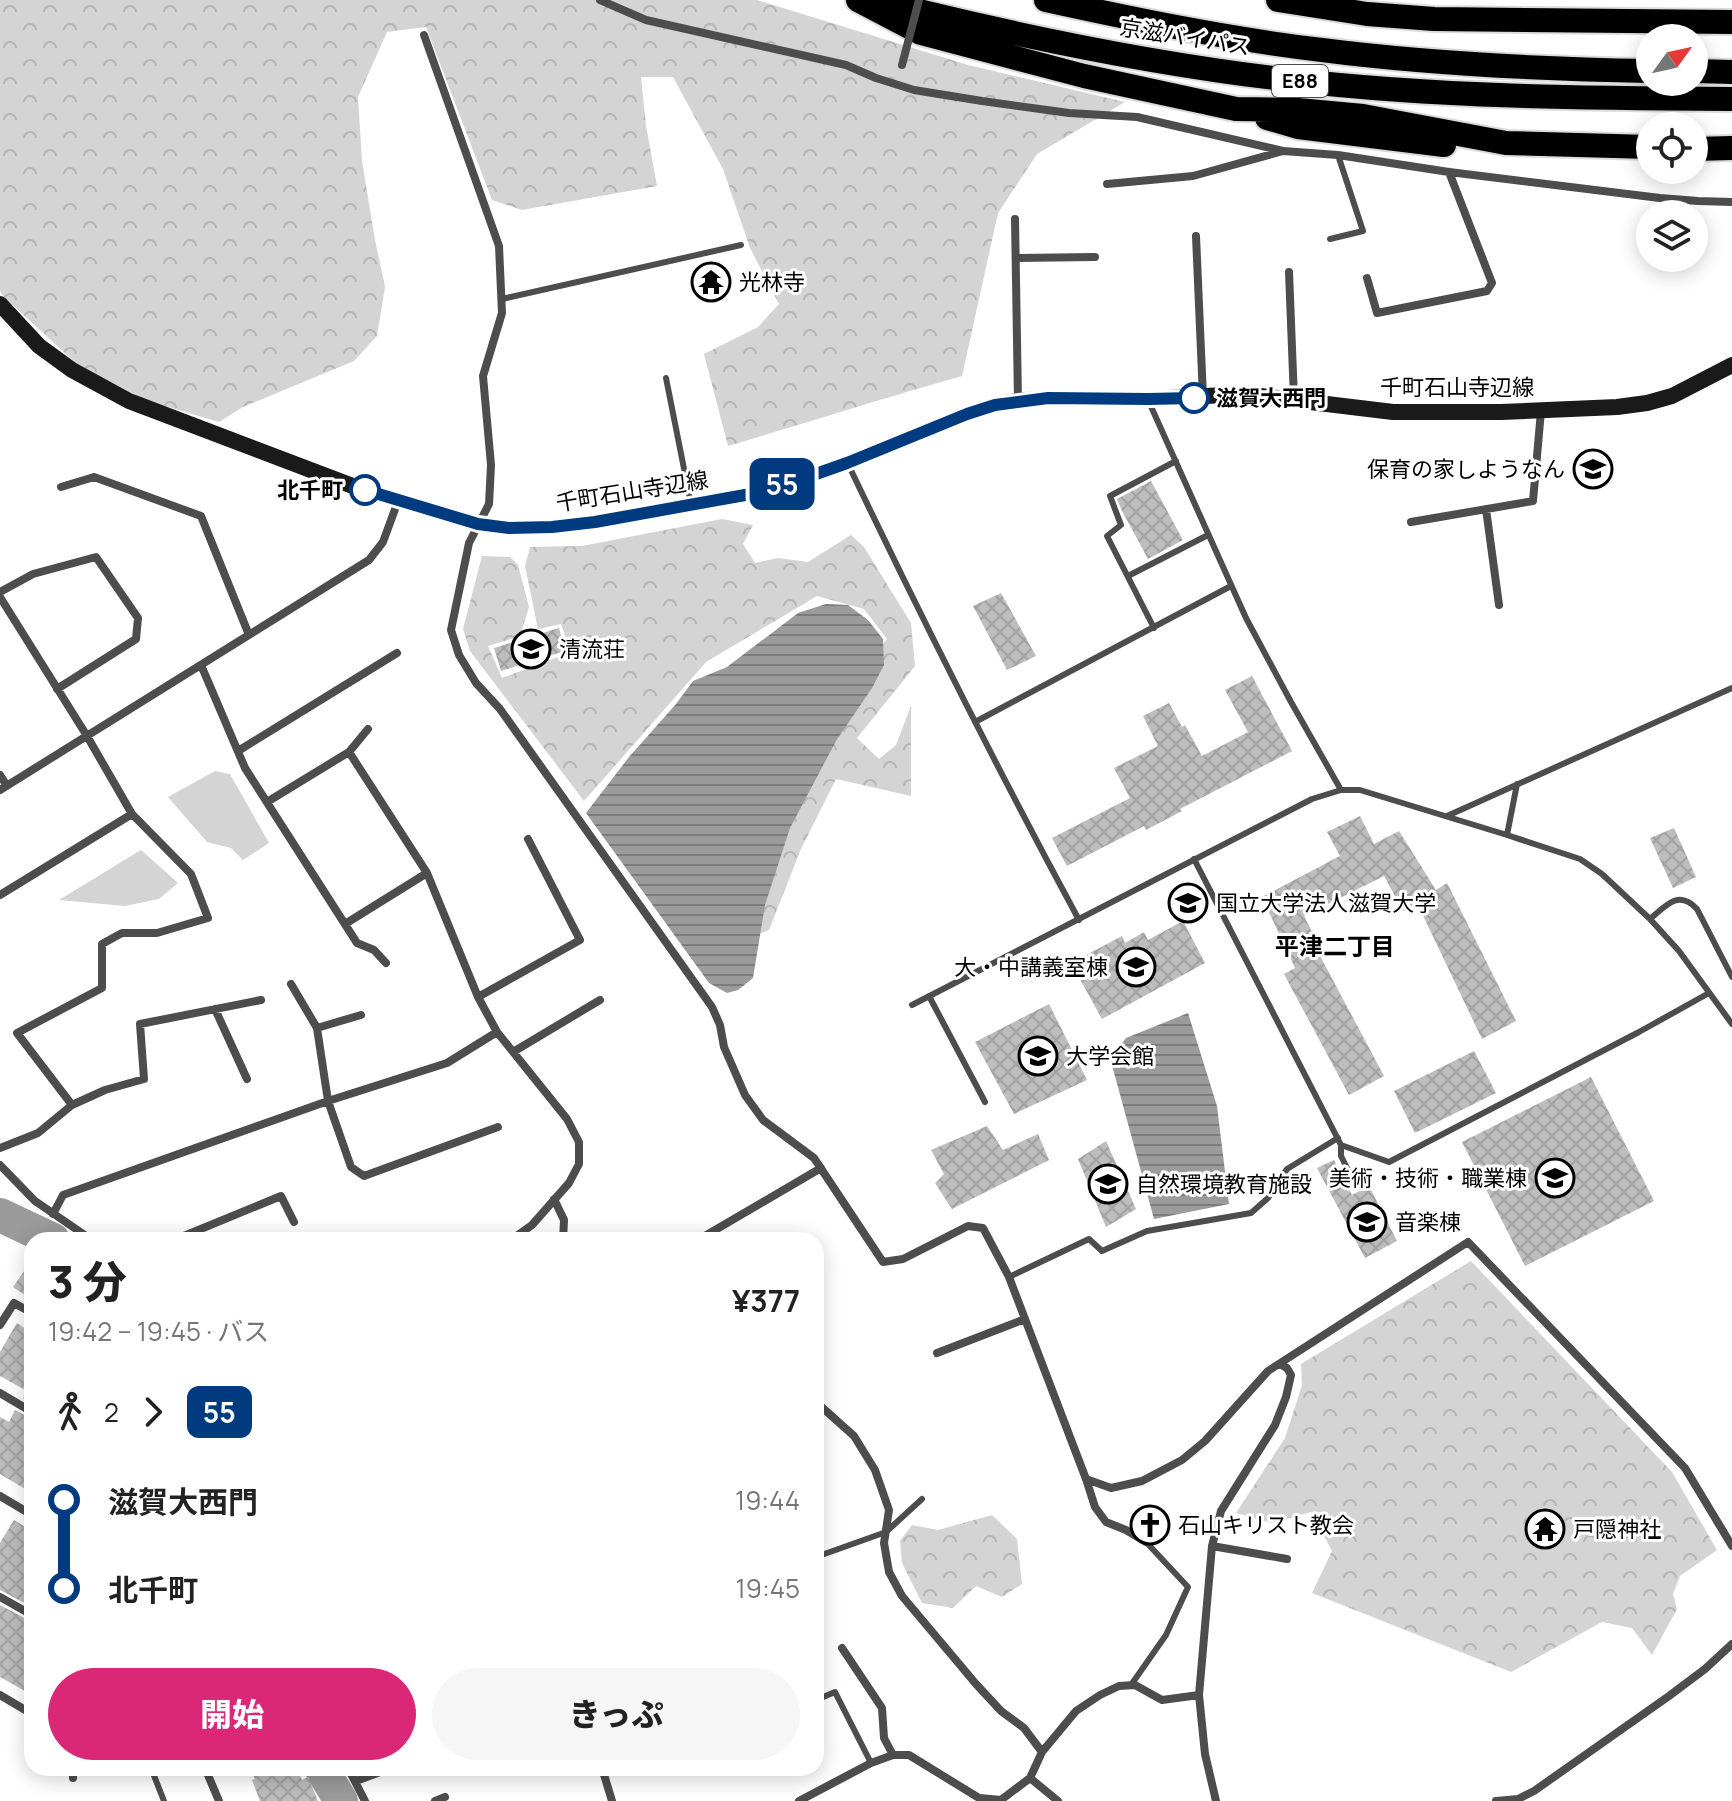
<!DOCTYPE html>
<html lang="ja">
<head>
<meta charset="utf-8">
<style>
  body { margin:0; font-family:Manrope,"Noto Sans JP",sans-serif; background:#f6f6f6; color:#222; height:100vh; display:flex; flex-direction:column; font-size:30px; white-space:nowrap }
  * { box-sizing:border-box; margin:0 }
  p { font-size:26px; color:#767676 }
  .icon { flex:none; width:44px; height:44px; fill:none; stroke:currentColor; stroke-width:2; stroke-linecap:round; stroke-linejoin:round }
  .map { position:relative; flex:1; overflow:hidden }
  .drawer { position:absolute; left:24px; top:1232px; width:800px; height:544px; display:flex; flex-direction:column; background:#fff; border-radius:24px; box-shadow:0 4px 20px #0003 }
  .drawer>* { flex:none }
  .badge { padding:0 16px; border-radius:12px; font-size:28px; line-height:52px }
  .needle { width:52px; rotate:57deg }
  .controls { position:absolute; left:1636px; top:24px; display:grid; gap:16px }
  .controls a { display:grid; place-items:center; width:72px; height:72px; border-radius:50%; background:#fff; box-shadow:0 4px 20px #0003; font-size:40px }
  .map>.badge { position:absolute; translate:-50% -50%; box-shadow:0 0 0 4px #fff }
  .legs { display:flex; align-items:center; gap:12px; height:88px; padding:0 24px; font-size:26px }
  .legs p { margin-inline-start:auto }
  .head { display:flex; align-items:center; justify-content:space-between; height:136px; padding:0 24px }
  h1 { font-size:44px; font-weight:800; line-height:60px }
  .cta { display:flex; gap:16px; margin-top:auto; padding:16px 24px }
  .cta a { flex:1; height:92px; border-radius:48px; background:#db2777; color:#fff; font-size:32px; font-weight:800; line-height:92px; text-align:center }
  .cta a+a { background:#f6f6f6; color:#222 }
  ul { padding:0 24px; list-style:none }
  li { display:flex; align-items:center; gap:28px; height:88px; font-size:30px }
  li i { display:grid; place-items:center; width:12px; height:100%; margin:0 10px; background:currentColor }
  li i::after { content:''; width:20px; height:20px; margin:-10px; border:6px solid; border-radius:50%; background:#fff }
  li p { margin-inline-start:auto }
  li:first-child i { background:linear-gradient(#0000 50%,currentColor 0) }
  li:last-child i { background:linear-gradient(currentColor 50%,#0000 0) }
  .map>svg:first-child { display:block }
  .green { fill:#d4d4d4 }
  .forest { fill:url(#forest-crowns) }
  .water { fill:url(#water-rules) }
  .lines { fill:none; stroke-linecap:round; stroke-linejoin:round }
  .river { stroke:#9b9b9b; stroke-width:34 }
  .building { fill:url(#building-cross-hatch) }
  .motorway-casing { stroke:#dbdbdb; stroke-width:28 }
  .service { stroke:#4d4d4d; stroke-width:6 }
  .minor { stroke:#4d4d4d; stroke-width:8 }
  .secondary { stroke:#1a1a1a; stroke-width:16 }
  .motorway { stroke:#000; stroke-width:24 }
  .minor-bridge { stroke:#4d4d4d; stroke-width:8 }
  .line-1-casing { stroke:#fff; stroke-width:18 }
  .line-1 { stroke:#003b80; stroke-width:12 }
  .stop-1-dot { fill:#fff; stroke:#003b80; stroke-width:4 }
  .labels { text-anchor:middle; stroke-width:6; stroke-linejoin:round; paint-order:stroke }
  .shield { fill:#fff; stroke:#4c4c4c; stroke-width:2 }
  .shield-label { font-size:20px; font-weight:bold; fill:#000 }
  .street-label { font-size:22px; fill:#000; stroke:#fff }
  .poi-label { font-size:22px; fill:#000; stroke:#fff; text-anchor:start }
  .stop-label { font-size:22px; font-weight:bold; fill:#000; stroke:#fff; text-anchor:start }
  .neighbourhood-label { font-size:24px; font-weight:bold; fill:#000; stroke:#fff }
</style>
</head>
<body>
<div class="map">
<svg width="1732" height="1801" viewBox="0 0 1732 1801">
  <defs>
    <pattern id="forest-crowns" width="20" height="18" patternUnits="userSpaceOnUse" patternTransform="scale(2)"><rect width="20" height="18" fill="#d4d4d4"/><path d="M2 6a3 3 0 1 1 6 0M12 15a3 3 0 1 1 6 0" fill="none" stroke="#b4b4b4"/></pattern>
    <pattern id="water-rules" width="6" height="5" patternUnits="userSpaceOnUse" patternTransform="scale(2)"><rect width="6" height="5" fill="#9b9b9b"/><path d="M0 2.5h6" fill="none" stroke="#7c7c7c"/></pattern>
    <pattern id="building-cross-hatch" width="8" height="8" patternUnits="userSpaceOnUse" patternTransform="scale(2)"><rect width="8" height="8" fill="#bdbdbd"/><path d="M0 0l8 8M0 8l8-8" fill="none" stroke="#a1a1a1"/></pattern>
  </defs>
  <rect width="100%" height="100%" fill="#fff"/>
  <path class="green" d="M 215,771 L 230,774 L 269,843 L 243,860 L 231,848 L 207,842 L 168,797 Z
    M 141,850 L 178,883 L 159,899 L 125,906 L 59,900 Z"/>
  <path class="forest" d="M 0,0 L 757,0 L 968,65 L 1125,102 L 1037,154 L 998,213 L 962,376 C 883,398 806,423 728,446 L 704,354 L 758,327 L 779,304 L 750,248 L 723,169 L 673,77 L 641,77 L 646,126 L 657,186 L 522,210 L 492,200 L 426,27 L 387,32 L 358,97 L 362,161 L 375,240 L 385,287 L 377,336 L 354,361 L 243,407 L 219,422 L 148,401 L 79,366 L 4,297 L 0,291 Z
    M 722,519 L 753,525 L 743,544 L 755,563 L 778,558 L 808,562 L 851,535 L 864,547 L 911,623 L 915,666 L 857,738 L 879,759 L 896,745 L 911,706 L 911,796 L 836,779 L 801,849 L 769,930 L 749,938 L 775,832 L 846,691 L 887,639 L 864,609 L 817,596 L 706,662 L 584,801 L 470,651 L 463,629 L 482,556 L 510,557 L 518,565 L 529,607 L 520,636 L 488,646 L 502,678 L 571,652 L 561,624 L 538,629 L 525,566 L 530,547 L 582,546 Z
    M 1471,1261 L 1672,1472 L 1717,1550 L 1680,1576 L 1673,1594 L 1677,1609 L 1652,1655 L 1632,1628 L 1602,1622 L 1511,1672 L 1312,1593 L 1332,1551 L 1311,1512 L 1271,1523 L 1236,1513 L 1285,1438 L 1302,1385 L 1301,1364 Z
    M 992,1515 L 1017,1539 L 1022,1584 L 1002,1597 L 976,1586 L 953,1608 L 922,1603 L 902,1563 L 900,1541 L 912,1525 L 938,1530 Z"/>
  <path class="water" d="M 826,604 L 848,605 L 868,620 L 883,639 L 884,665 L 872,688 L 836,741 L 790,828 L 765,905 L 753,978 L 738,990 L 727,993 L 709,983 L 586,813 L 629,757 L 676,704 L 693,681 L 727,667 L 798,613 Z
    M 1188,1013 L 1217,1106 L 1229,1204 L 1154,1219 L 1110,1058 L 1126,1038 Z"/>
  <g class="lines">
    <path class="river" d="M 0,1215 L 53,1240
      M 321,1768 L 341,1801"/>
  </g>
  <path class="building" d="M 1151,481 L 1183,540 L 1148,559 L 1122,511 L 1117,499 Z
    M 1001,593 L 1036,656 L 1007,670 L 973,606 Z
    M 559,628 L 565,651 L 501,671 L 494,648 Z
    M 1252,676 L 1292,751 L 1180,809 L 1182,811 L 1146,830 L 1144,826 L 1067,866 L 1052,838 L 1130,798 L 1114,768 L 1158,746 L 1143,716 L 1169,703 L 1182,727 L 1185,725 L 1202,756 L 1248,732 L 1225,690 Z
    M 1360,816 L 1374,844 L 1399,831 L 1436,890 L 1447,883 L 1516,1021 L 1482,1039 L 1417,903 L 1403,911 L 1384,876 L 1304,916 L 1322,952 L 1319,954 L 1384,1076 L 1349,1095 L 1284,974 L 1295,968 L 1262,897 L 1340,856 L 1327,832 Z
    M 1674,828 L 1696,877 L 1673,888 L 1650,838 Z
    M 1183,921 L 1205,963 L 1102,1019 L 1071,963 L 1122,936 L 1125,943 L 1144,932 L 1148,940 Z
    M 1049,1004 L 1087,1080 L 1014,1114 L 975,1042 Z
    M 1474,1051 L 1496,1093 L 1415,1133 L 1394,1091 Z
    M 1591,1077 L 1654,1201 L 1525,1266 L 1462,1142 Z
    M 987,1126 L 1003,1150 L 1038,1134 L 1049,1160 L 952,1209 L 935,1183 L 944,1174 L 931,1150 Z
    M 1106,1141 L 1136,1209 L 1106,1227 L 1078,1159 Z
    M 1334,1160 L 1352,1195 L 1369,1186 L 1397,1241 L 1365,1258 L 1317,1168 Z
    M 32,1260 L 32,1300 L 13,1287 Z
    M 17,1323 L 32,1333 L 32,1404 L 23,1398 L 27,1391 L 0,1376 L 0,1352 Z
    M 15,1410 L 32,1419 L 32,1493 L 0,1474 L 0,1417 L 9,1422 Z
    M 14,1520 L 32,1531 L 32,1607 L 0,1590 L 0,1543 Z
    M 0,1605 L 32,1622 L 32,1695 L 0,1677 Z
    M 250,1768 L 297,1768 L 302,1780 L 308,1777 L 318,1801 L 260,1801 L 252,1780 L 255,1779 Z"/>
  <g class="lines">
    <g class="motorway-casing">
      <path id="motorway" d="M 858,0 L 921,33 L 1084,76 L 1236,109 L 1298,110 L 1363,116 L 1506,143 L 1650,147
        M 875,0 C 1012,35 1150,64 1291,80 C 1437,97 1585,98 1732,99
        M 1046,0 C 1137,20 1229,39 1322,50 C 1431,64 1540,69 1650,71
        M 1278,0 L 1367,14 L 1434,19 L 1732,22
        M 1694,71 L 1732,72
        M 1267,118 L 1298,127 L 1444,145
        M 1694,149 L 1732,148"/>
    </g>
    <path class="service" d="M 1330,239 L 1363,231 L 1338,155
      M 502,299 L 741,245
      M 666,378 L 691,504
      M 1149,402 L 1246,618 L 1291,702 L 1341,790
      M 849,466 C 922,619 998,770 1079,920
      M 1128,576 L 1208,535
      M 1154,628 L 1107,536 L 1121,525 L 1110,496 L 1176,461
      M 975,722 L 1231,586
      M 1447,816 L 1732,688
      M 1507,835 L 1517,784
      M 1194,859 L 1341,1145 L 1341,1156 L 1355,1184
      M 1650,919 C 1666,906 1678,889 1697,909 L 1732,977
      M 929,996 L 985,1102
      M 912,1005 L 1312,799 L 1341,790 L 1360,790 L 1507,835 L 1580,859 L 1602,874 L 1650,919 L 1679,951 L 1732,1024
      M 1341,1145 L 1389,1162 L 1639,1032 L 1709,993
      M 1009,1277 L 1089,1239 L 1102,1251 L 1147,1231 L 1251,1213 L 1268,1198 L 1287,1169 L 1338,1138
      M 816,1557 L 886,1532 L 922,1499
      M 1131,1685 L 1166,1635 L 1188,1587 L 1146,1542
      M 816,1700 L 835,1692 L 871,1763
      M 151,1768 L 164,1801"/>
    <path class="minor" d="M 600,0 L 646,20 L 846,65 L 876,78 L 914,90 L 982,101 L 1069,113 L 1137,117 L 1283,151
      M 424,35 L 499,246 L 502,313 L 483,376 L 491,465 L 489,504 L 469,543 L 451,630 L 459,655 L 476,683 L 500,709 L 712,1007 L 720,1025 L 724,1047 L 745,1095 L 763,1120 L 814,1158 L 883,1262 L 903,1259 L 968,1226 L 983,1228 L 1009,1277 L 1086,1479 L 1095,1507 L 1106,1522 L 1126,1530 L 1146,1542
      M 1107,184 L 1193,176 L 1283,151 L 1338,155 L 1449,172 L 1660,198 L 1698,201 L 1732,202
      M 1015,219 L 1018,401
      M 1196,236 L 1203,397
      M 1017,258 L 1095,257
      M 1289,272 L 1294,399
      M 1367,278 L 1377,313 L 1487,291 L 1492,283 L 1449,172
      M 61,487 L 94,477 L 201,516 L 249,635
      M 1486,509 L 1499,605
      M 1411,522 L 1533,501 L 1541,411
      M 0,592 L 33,574 L 96,557 L 138,618 L 136,639 L 57,689
      M 0,597 L 87,736 L 132,814 L 191,874 L 208,918 L 157,933 L 122,933 L 102,944 L 102,988 L 17,1033 L 72,1105
      M 201,665 L 245,768 L 357,943 L 374,950 L 386,963
      M 238,751 L 397,653
      M 349,752 L 427,873 L 478,997 L 497,1032 L 567,1119 L 579,1142 L 579,1164 L 569,1183 L 532,1225 L 511,1240
      M 0,775 L 7,786
      M 0,790 L 369,560 L 383,542 L 398,501
      M 267,802 L 349,752 L 368,729
      M 0,895 L 132,814
      M 345,924 L 427,873
      M 291,984 L 317,1028 L 328,1101 L 351,1167 L 364,1176 L 498,1127
      M 478,997 L 580,940 L 528,839
      M 215,1009 L 247,1079
      M 317,1028 L 361,1015
      M 513,1052 L 600,1000
      M 0,1148 L 38,1133 L 72,1105 L 105,1090 L 144,1079 L 140,1024 L 261,1000
      M 0,1165 L 35,1201 L 92,1240
      M 554,1199 L 564,1220 L 563,1240
      M 53,1214 L 63,1195 L 328,1101 L 447,1063 L 497,1032
      M 174,1240 L 281,1196 L 294,1222
      M 698,1240 L 821,1168
      M 0,1325 L 14,1303 L 32,1313
      M 937,1353 L 1025,1319
      M 0,1393 L 32,1412
      M 816,1402 L 854,1436 L 875,1470 L 889,1510 L 884,1543 L 889,1572 L 902,1596 L 976,1684 L 1001,1711 L 1024,1728 L 1042,1752
      M 1086,1479 L 1111,1488 L 1142,1481 L 1182,1460 L 1205,1441 L 1268,1371 L 1468,1242 L 1685,1468 L 1732,1546
      M 0,1496 L 32,1515
      M 1212,1546 L 1287,1559
      M 0,1597 L 32,1615
      M 842,1648 L 882,1708 L 884,1738 L 893,1755
      M 0,1695 L 32,1714
      M 205,1768 L 219,1801
      M 348,1768 L 365,1801
      M 602,1768 L 612,1801
      M 73,1778 L 73,1768
      M 1030,1778 L 1042,1752 L 1076,1711 L 1100,1695 L 1119,1686 L 1135,1685 L 1162,1700 L 1199,1695
      M 356,1781 L 391,1768
      M 435,1801 L 445,1797
      M 799,1801 L 871,1763 L 893,1755 L 909,1755 L 979,1798 L 1001,1800 L 1030,1778 L 1058,1801
      M 1216,1801 L 1205,1754 L 1199,1695 L 1212,1546 L 1221,1511 L 1275,1425 L 1286,1397 L 1291,1375 L 1287,1368 L 1280,1364
      M 1496,1801 L 1518,1799 L 1534,1791 L 1669,1696 L 1705,1669 L 1732,1644"/>
    <path class="secondary" d="M 0,304 L 39,346 L 72,370 L 129,401 L 358,488 L 478,524 L 509,528 L 552,527 L 595,522 L 745,495 L 799,480 L 847,463 L 967,414 L 995,405 L 1018,401 L 1048,398 L 1148,399 L 1244,394 L 1393,412 L 1501,412 L 1617,407 L 1647,403 L 1672,396 L 1732,365"/>
    <use href="#motorway" class="motorway"/>
    <path class="minor-bridge" d="M 902,65 L 919,0"/>
  </g>
  <g class="lines">
    <g class="line-1-casing">
      <path id="line-1" d="M 365,490 L 478,524 L 509,528 L 552,527 L 595,522 L 745,495 L 799,480 L 847,463 L 967,414 L 995,405 L 1048,398 L 1148,399 L 1194,398"/>
    </g>
    <use href="#line-1" class="line-1"/>
  </g>
  <defs>
    <g id="temple-ring" transform="scale(2)"><circle r="9.5" fill="#fff" stroke="#000" stroke-width="1.5"/><path d="M0-6L5-2H3V0L6.5 2.5H4V6H1.5V3h-3V6H-4V2.5H-6.5L-3 0V-2H-5Z" fill="#000"/></g>
    <g id="school-ring" transform="scale(2)"><circle r="9.5" fill="#fff" stroke="#000" stroke-width="1.5"/><path d="M0-5L7-2L0 1L-7-2ZM-4 1L0 2.5L4 1V4Q0 6-4 4Z" fill="#000"/></g>
    <g id="university-ring" transform="scale(2)"><circle r="9.5" fill="#fff" stroke="#000" stroke-width="1.5"/><path d="M0-5L7-2L0 1L-7-2ZM-4 1L0 2.5L4 1V4Q0 6-4 4Z" fill="#000"/></g>
    <g id="church-ring" transform="scale(2)"><circle r="9.5" fill="#fff" stroke="#000" stroke-width="1.5"/><path d="M-1.2-6h2.4v3.5h3.3v2.4h-3.3V6h-2.4V-.1h-3.3v-2.4h3.3Z" fill="#000"/></g>
  </defs>
  <g fill-rule="evenodd">
    <use href="#temple-ring" x="711" y="282"/>
    <use href="#school-ring" x="1593" y="469"/>
    <use href="#university-ring" x="531" y="649"/>
    <use href="#university-ring" x="1188" y="903"/>
    <use href="#university-ring" x="1136" y="967"/>
    <use href="#university-ring" x="1038" y="1056"/>
    <use href="#university-ring" x="1555" y="1178"/>
    <use href="#university-ring" x="1108" y="1184"/>
    <use href="#university-ring" x="1367" y="1222"/>
    <use href="#church-ring" x="1150" y="1525"/>
    <use href="#temple-ring" x="1545" y="1529"/>
  </g>
  <g class="stop-1-dot">
    <circle cx="1194" cy="398" r="14"/>
    <circle cx="365" cy="490" r="14"/>
  </g>
  <g class="labels">
    <rect class="shield" x="1272" y="65" width="56" height="32" rx="6"/>
    <g class="shield-label">
      <text x="1300" y="88">E88</text>
    </g>
    <g class="street-label">
      <text transform="translate(1185 37) rotate(9)" y="8">京滋バイパス</text>
      <text x="1457" y="395">千町石山寺辺線</text>
      <text transform="translate(632 491) rotate(-9)" y="8">千町石山寺辺線</text>
    </g>
    <g class="poi-label">
      <text x="739" y="290">光林寺</text>
      <text x="1565" y="477" text-anchor="end">保育の家しようなん</text>
      <text x="559" y="657">清流荘</text>
      <text x="1216" y="911">国立大学法人滋賀大学</text>
      <text x="1108" y="975" text-anchor="end">大・中講義室棟</text>
      <text x="1066" y="1064">大学会館</text>
      <text x="1527" y="1186" text-anchor="end">美術・技術・職業棟</text>
      <text x="1136" y="1192">自然環境教育施設</text>
      <text x="1395" y="1230">音楽棟</text>
      <text x="1178" y="1533">石山キリスト教会</text>
      <text x="1573" y="1537">戸隠神社</text>
    </g>
    <g class="stop-label">
      <text x="1216" y="406">滋賀大西門</text>
      <text x="343" y="498" text-anchor="end">北千町</text>
    </g>
    <g class="neighbourhood-label">
      <text x="1335" y="955">平津二丁目</text>
    </g>
  </g>
</svg>
<div class="controls">
<a><svg class="needle" viewBox="-14 -14 28 28"><path d="M0-13l5 13h-10z" fill="#e53935"/><path d="M0 13l5-13h-10z" fill="#767676"/></svg></a>
<a><svg class="icon" aria-label="locate" viewBox="0 0 24 24"><circle cx="12" cy="12" r="6"/><path d="M12 2v4M12 18v4M2 12h4M18 12h4"/></svg></a>
<a><svg class="icon" aria-label="layers" viewBox="0 0 24 24"><path d="M12 4l9 5-9 5-9-5zM3 14l9 5 9-5"/></svg></a>
</div>
<b class="badge" style="left:782px;top:484px;background:#003b80;color:#fff">55</b>
<section class="drawer">
<div class="head"><div><h1>3 分</h1><p>19:42 – 19:45 · バス</p></div><b>¥377</b></div>
<div class="legs"><svg class="icon" aria-label="walk" viewBox="0 0 24 24"><circle cx="13" cy="4" r="2"/><path d="M13 8l-2 6 4 7M11 14l-3 7M7 12l3-4h3l4 4"/></svg>2<svg class="icon" aria-label="forward" viewBox="0 0 24 24"><path d="M9 5l7 7-7 7"/></svg><b class="badge" style="background:#003b80;color:#fff">55</b></div>
<ul>
<li><i style="color:#003b80"></i><b>滋賀大西門</b><p>19:44</p></li>
<li><i style="color:#003b80"></i><b>北千町</b><p>19:45</p></li>
</ul>
<div class="cta"><a>開始</a><a>きっぷ</a></div>
</section>
</div>
</body>
</html>
